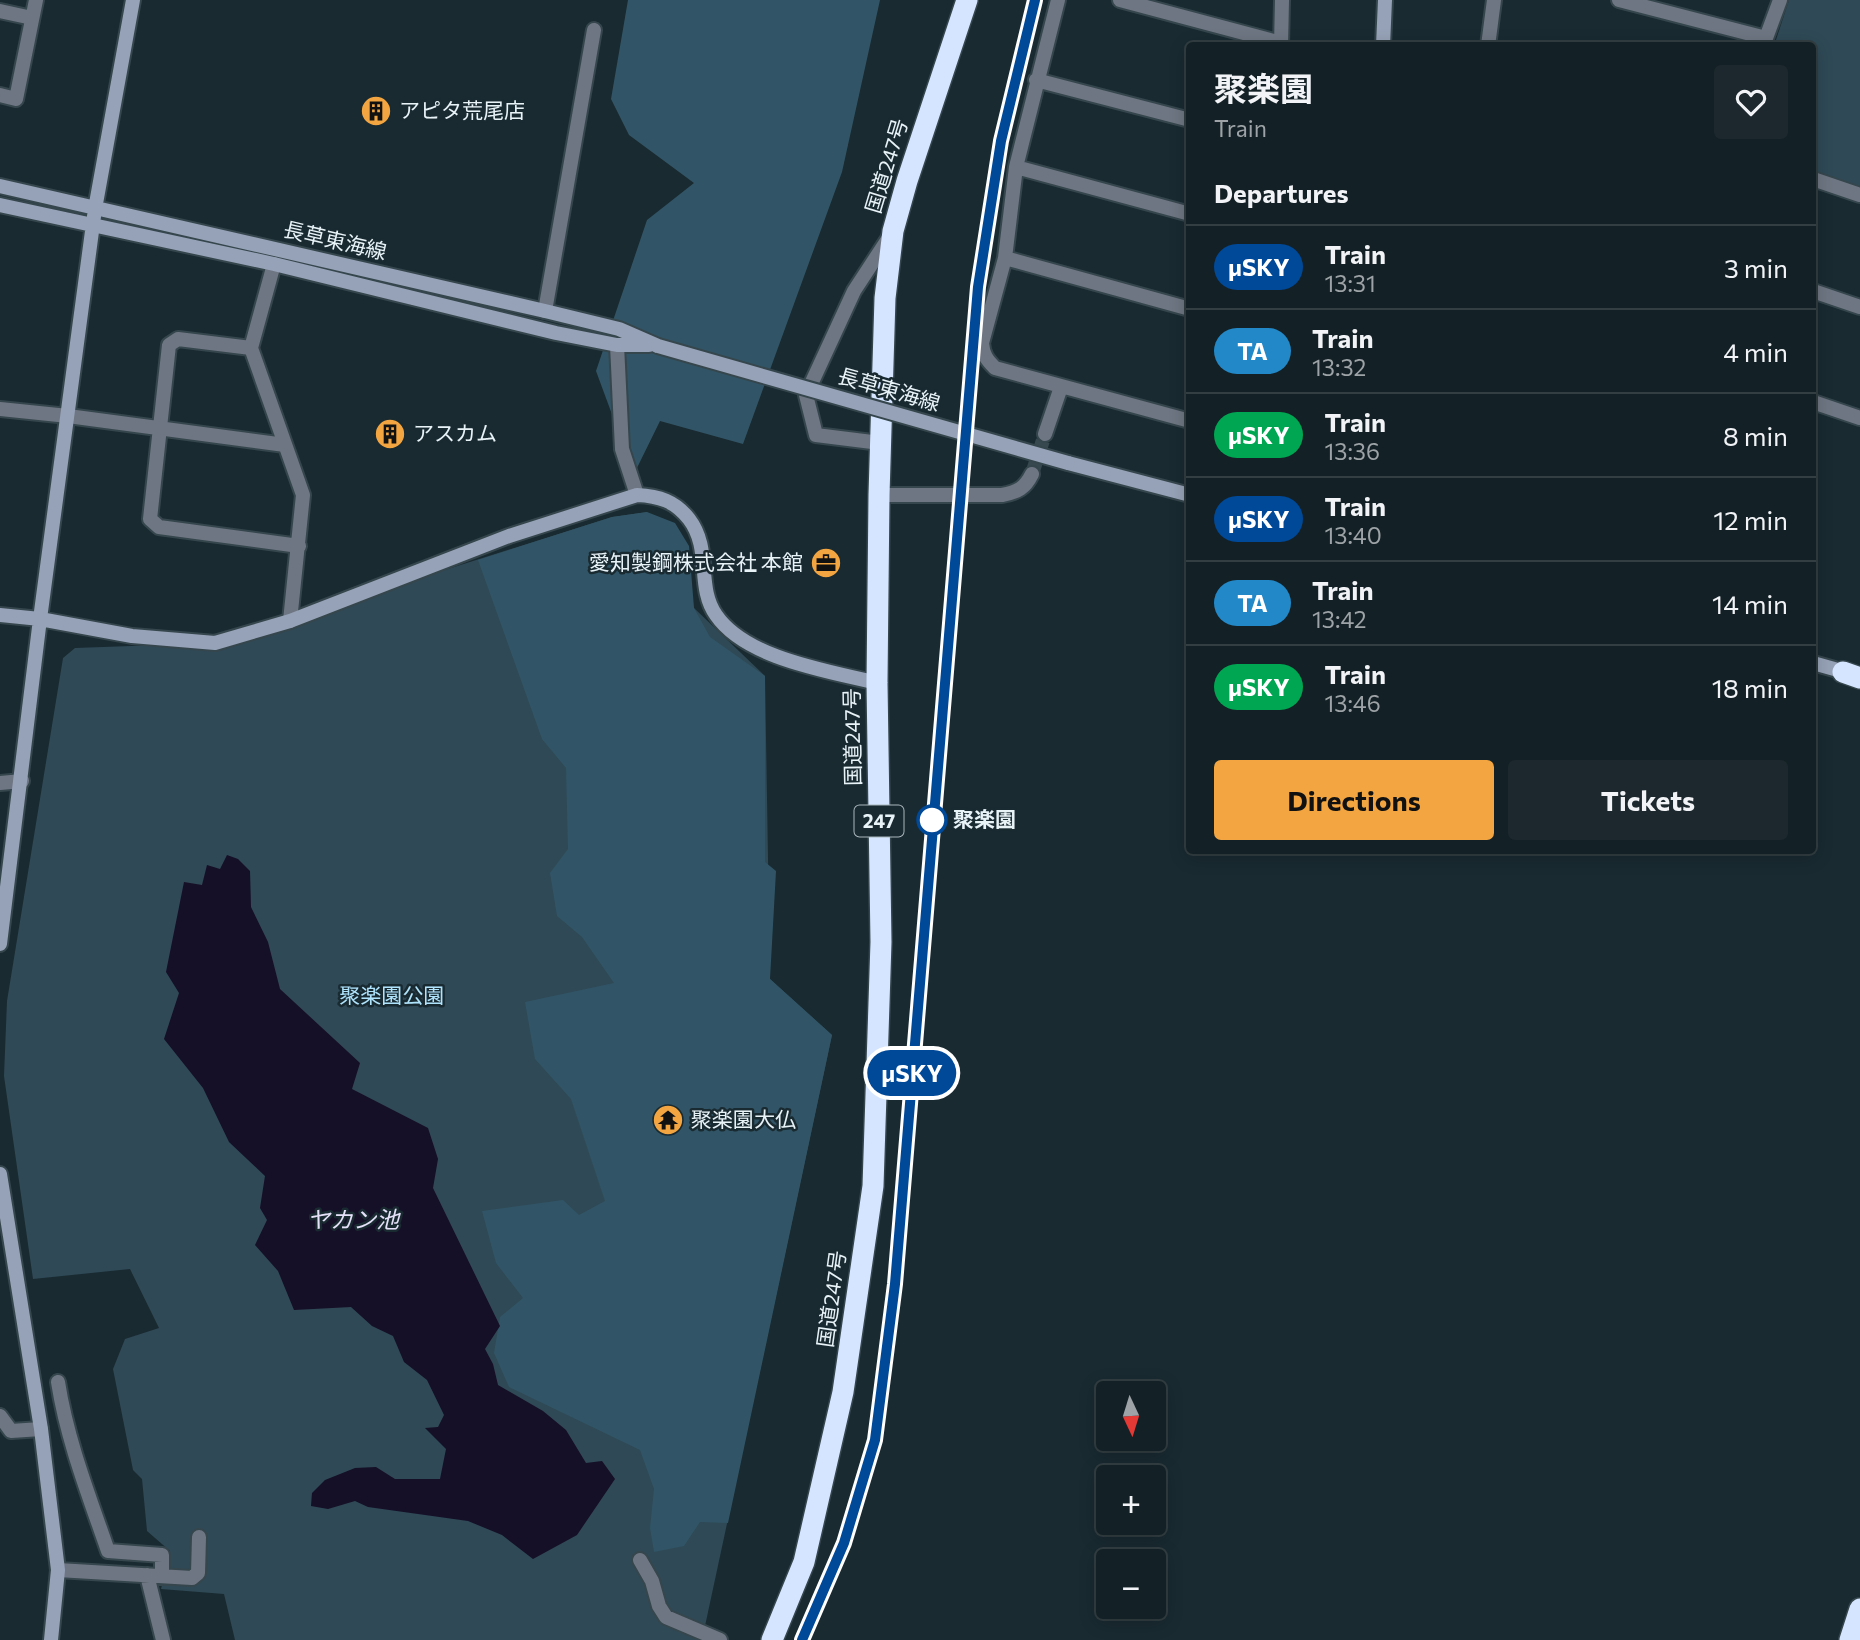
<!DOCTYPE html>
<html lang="en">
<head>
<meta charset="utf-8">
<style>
  body { margin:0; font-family:Commissioner,"Noto Sans JP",sans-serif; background:#1c282d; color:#f1f3f6; height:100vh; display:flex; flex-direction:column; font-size:26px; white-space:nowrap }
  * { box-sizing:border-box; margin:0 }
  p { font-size:23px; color:#9da3a7 }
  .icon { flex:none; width:38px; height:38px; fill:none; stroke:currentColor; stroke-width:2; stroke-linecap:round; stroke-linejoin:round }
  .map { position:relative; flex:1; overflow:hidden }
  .details { position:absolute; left:1186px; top:42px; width:630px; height:812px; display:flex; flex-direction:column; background:#132025; border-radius:7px; box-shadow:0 4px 18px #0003,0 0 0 2px #323e42 }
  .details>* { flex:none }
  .badge { padding:0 14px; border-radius:23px; font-size:24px; line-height:46px }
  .needle { width:46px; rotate:176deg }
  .buttons { position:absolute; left:1096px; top:1381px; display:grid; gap:14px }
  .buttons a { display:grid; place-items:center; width:70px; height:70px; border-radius:7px; background:#132025; box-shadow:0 4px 18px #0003,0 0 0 2px #323e42; font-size:35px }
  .map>.badge { position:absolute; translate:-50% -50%; box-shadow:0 0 0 4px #fff }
  h2 { padding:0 28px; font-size:26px; line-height:63px }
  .round { display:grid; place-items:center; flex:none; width:74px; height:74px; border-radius:7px; background:#1c282d }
  .overview { display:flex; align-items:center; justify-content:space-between; height:119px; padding:0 28px }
  h1 { font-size:33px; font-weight:700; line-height:52px }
  .cta { display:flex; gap:14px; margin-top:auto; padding:14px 28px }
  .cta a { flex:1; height:80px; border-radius:7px; background:#f2a540; color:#111; font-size:28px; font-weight:700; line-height:80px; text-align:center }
  .cta a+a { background:#1c282d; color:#f1f3f6 }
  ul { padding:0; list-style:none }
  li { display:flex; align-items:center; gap:21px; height:84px; padding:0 28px; border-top:2px solid #323e42 }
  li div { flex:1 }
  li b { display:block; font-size:26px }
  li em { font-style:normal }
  li .badge { min-width:77px; font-weight:700; text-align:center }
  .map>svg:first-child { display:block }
  .green { fill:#2f4956 }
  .forest { fill:#315566 }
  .water { fill:#150f28 }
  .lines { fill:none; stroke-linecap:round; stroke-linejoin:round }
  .street-tunnel { stroke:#38484f; stroke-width:14; stroke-dasharray:14 7; stroke-linecap:butt }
  .street-casing { stroke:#36464d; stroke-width:18 }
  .secondary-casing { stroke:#36464d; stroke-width:18 }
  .highway-casing { stroke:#36464d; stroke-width:24 }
  .street { stroke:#6e7683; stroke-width:14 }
  .secondary { stroke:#96a2b7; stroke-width:14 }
  .highway { stroke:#d5e5ff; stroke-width:21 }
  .rail { stroke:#c3cfd5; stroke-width:4.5; stroke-dasharray:10 5; stroke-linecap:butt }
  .secondary-bridge-casing { stroke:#36464d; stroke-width:18; stroke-linecap:butt }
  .secondary-bridge { stroke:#96a2b7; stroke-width:14 }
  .line-casing { stroke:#fff; stroke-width:16 }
  .line { stroke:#004898; stroke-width:10 }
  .stop-dot { fill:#fff; stroke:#004898; stroke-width:3.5 }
  .labels { text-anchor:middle; stroke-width:5; stroke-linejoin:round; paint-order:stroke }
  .shield { fill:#192a31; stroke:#aab7bc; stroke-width:2 }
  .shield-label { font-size:19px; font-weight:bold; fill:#e8f3f8 }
  .poi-label { font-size:21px; fill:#e8f3f8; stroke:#192a31; text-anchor:start }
  .street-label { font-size:21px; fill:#e8f3f8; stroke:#192a31 }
  .stop-label { font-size:21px; font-weight:bold; fill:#e8f3f8; stroke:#192a31; text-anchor:start }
  .park-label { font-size:21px; fill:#afe3fc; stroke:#192a31 }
  .water-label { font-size:23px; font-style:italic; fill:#e5e1f8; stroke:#192a31 }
</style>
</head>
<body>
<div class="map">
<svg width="1860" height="1640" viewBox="0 0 1860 1640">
  <rect width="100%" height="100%" fill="#192a31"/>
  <path class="green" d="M 1789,0 L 1860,0 L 1860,195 L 1813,179 L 1813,46 L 1774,46 Z
    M 647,512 L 694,608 L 765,676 L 770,979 L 832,1035 L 702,1640 L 235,1640 L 224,1594 L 161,1589 L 170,1551 L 147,1531 L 142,1479 L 133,1470 L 113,1369 L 125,1339 L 159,1328 L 130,1269 L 33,1279 L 4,1076 L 7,1001 L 63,658 L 75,648 L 215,643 L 612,517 Z"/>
  <path class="forest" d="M 628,0 L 880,0 L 842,172 L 743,444 L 660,421 L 634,474 L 596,371 L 647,220 L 694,183 L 629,135 L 611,99 Z
    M 647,512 L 675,523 L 689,546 L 694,608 L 710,637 L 765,676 L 765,862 L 776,871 L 770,979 L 832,1035 L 728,1523 L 700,1522 L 684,1546 L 654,1552 L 650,1528 L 654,1489 L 640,1450 L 509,1387 L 494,1353 L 500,1317 L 523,1298 L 496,1263 L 482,1211 L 563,1200 L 579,1215 L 605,1201 L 571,1099 L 535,1059 L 525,1002 L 614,983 L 582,937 L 557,916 L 550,873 L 568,849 L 566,768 L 542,739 L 478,560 L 612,517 Z"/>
  <path class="water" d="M 227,855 L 238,859 L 250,871 L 251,907 L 268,942 L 280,989 L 360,1063 L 352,1089 L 428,1128 L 438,1159 L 433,1188 L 500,1326 L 485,1349 L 493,1364 L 498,1385 L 543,1411 L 566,1430 L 586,1463 L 602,1461 L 615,1479 L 577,1535 L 533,1559 L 502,1535 L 468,1521 L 368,1507 L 355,1501 L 328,1509 L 311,1506 L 312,1493 L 325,1480 L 355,1468 L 376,1467 L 395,1479 L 440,1479 L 446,1449 L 425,1428 L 438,1427 L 444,1415 L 427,1380 L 404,1362 L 393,1336 L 372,1326 L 351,1307 L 294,1310 L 278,1271 L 255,1245 L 267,1220 L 260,1208 L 265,1176 L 229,1142 L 203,1088 L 164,1039 L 179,993 L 166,972 L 184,882 L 202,885 L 207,865 L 220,869 Z"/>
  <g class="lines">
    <path class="street-tunnel" d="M 1032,474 L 1045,434"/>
    <g class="street-casing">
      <path id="street" d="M 1058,0 L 1016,167 L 1005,258 L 982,343 C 983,355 987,360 995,368 L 1190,421
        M 1120,0 L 1281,43
        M 1619,0 L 1766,38 L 1764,46
        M 0,11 L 32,18
        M 1766,38 L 1780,0
        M 1281,46 L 1282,0
        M 1488,46 L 1494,0
        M 1036,80 L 1190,120
        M 0,95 L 16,99 L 36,0
        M 1016,167 L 1190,214
        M 1813,179 L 1860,195
        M 1005,258 L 1190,309
        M 274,264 L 251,348 L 303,495 L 290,621
        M 1813,291 L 1860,307
        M 545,311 L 594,30
        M 617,345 L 622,449 L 637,495
        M 251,348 L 178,339 L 169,345 L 150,519 L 159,527 L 299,546
        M 1813,402 L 1860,418
        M 0,409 L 68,416 L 285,445
        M 1045,434 L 1061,387
        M 880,443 L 816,435 L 806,395 L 854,291 L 890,236
        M 879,495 L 1002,495 C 1018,492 1025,488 1032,474
        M 0,783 L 22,781
        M 58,1382 C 67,1440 89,1496 108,1551 L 162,1555 L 162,1576
        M 0,1416 L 11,1431 L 41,1429
        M 640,1560 L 652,1581 L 659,1606 L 666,1617 L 720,1640
        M 58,1570 L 192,1578 L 198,1573 L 199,1537
        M 147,1575 L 163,1640"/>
    </g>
    <g class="secondary-casing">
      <path id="secondary" d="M 1383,46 L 1385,0
        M 0,186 L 545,311 L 619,329 L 658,346
        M 0,205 L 274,264 L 556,333 L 617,345 L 649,345
        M 1068,463 L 1190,495
        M 0,615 L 40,619 L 132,636 L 215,643 L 290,621 L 509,536 L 637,495 C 659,496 675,501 689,519 C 712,549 696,587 716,615 C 746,659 829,671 877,683
        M 1813,663 L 1852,674
        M 0,944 L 40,619 L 95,209 L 133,0
        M 0,1174 L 41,1429 L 58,1570 L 51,1640"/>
    </g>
    <g class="highway-casing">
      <path id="highway" d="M 1843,672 L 1860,678
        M 772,1640 L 804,1562 L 843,1392 L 873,1186 L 881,942 L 877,683 L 879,495 L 885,298 L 893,231 L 907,181 L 967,0
        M 1850,1640 L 1860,1609"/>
    </g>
    <use href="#street" class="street"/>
    <use href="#secondary" class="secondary"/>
    <use href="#highway" class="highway"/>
    <path class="rail" d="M 802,1640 L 844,1543 L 875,1440 L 893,1310 L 978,287 L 1001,140 L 1035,0"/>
    <g class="secondary-bridge-casing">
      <path id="secondary-bridge" d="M 658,346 L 1068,463"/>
    </g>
    <use href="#secondary-bridge" class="secondary-bridge"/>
  </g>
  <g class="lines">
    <g class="line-casing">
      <path id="line" d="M 802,1640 L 844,1543 L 875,1440 L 895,1284 L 978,287 L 1001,141 L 1035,0"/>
    </g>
    <use href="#line" class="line"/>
  </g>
  <defs>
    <g id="building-disc" transform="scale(1.575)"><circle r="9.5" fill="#f2a540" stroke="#192a31"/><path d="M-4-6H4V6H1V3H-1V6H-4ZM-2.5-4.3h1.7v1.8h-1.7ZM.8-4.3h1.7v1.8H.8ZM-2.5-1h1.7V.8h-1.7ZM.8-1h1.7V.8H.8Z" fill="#111"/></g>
    <g id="office-disc" transform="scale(1.575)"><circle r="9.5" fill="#f2a540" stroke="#192a31"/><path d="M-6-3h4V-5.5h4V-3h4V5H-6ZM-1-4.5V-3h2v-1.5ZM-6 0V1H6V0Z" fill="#111"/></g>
    <g id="temple-disc" transform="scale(1.575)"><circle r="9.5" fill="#f2a540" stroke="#192a31"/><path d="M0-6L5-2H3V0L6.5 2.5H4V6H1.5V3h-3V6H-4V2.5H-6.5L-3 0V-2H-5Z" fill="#111"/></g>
  </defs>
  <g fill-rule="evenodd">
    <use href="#building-disc" x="376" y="111"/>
    <use href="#building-disc" x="390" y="434"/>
    <use href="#office-disc" x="826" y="563"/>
    <use href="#temple-disc" x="668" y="1120"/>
  </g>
  <circle class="stop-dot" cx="932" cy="820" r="14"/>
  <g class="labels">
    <rect class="shield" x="854.5" y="805.5" width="49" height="31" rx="5"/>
    <g class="shield-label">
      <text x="879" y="828">247</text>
    </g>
    <g class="poi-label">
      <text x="399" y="118">アピタ荒尾店</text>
      <text x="413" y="441">アスカム</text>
      <text x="803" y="570" text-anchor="end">愛知製鋼株式会社 本館</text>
      <text x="691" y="1127">聚楽園大仏</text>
    </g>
    <g class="street-label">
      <text transform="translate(887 166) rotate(-73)" y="7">国道247号</text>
      <text transform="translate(335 241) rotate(13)" y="7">長草東海線</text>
      <text transform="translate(889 390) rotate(16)" y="7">長草東海線</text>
      <text transform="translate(853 737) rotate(-91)" y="7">国道247号</text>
      <text transform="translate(832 1299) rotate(-82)" y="7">国道247号</text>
    </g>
    <g class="stop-label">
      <text x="953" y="827">聚楽園</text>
    </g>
    <g class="park-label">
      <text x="392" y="1003">聚楽園公園</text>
    </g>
    <g class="water-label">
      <text x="353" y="1228">ヤカン池</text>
    </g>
  </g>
</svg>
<div class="buttons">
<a><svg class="needle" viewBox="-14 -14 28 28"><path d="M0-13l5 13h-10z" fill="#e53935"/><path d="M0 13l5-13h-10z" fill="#9da3a7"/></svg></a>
<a>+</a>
<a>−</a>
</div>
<b class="badge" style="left:912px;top:1073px;background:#004898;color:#fff">μSKY</b>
<section class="details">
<div class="overview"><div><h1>聚楽園</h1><p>Train</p></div><a class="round"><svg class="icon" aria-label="heart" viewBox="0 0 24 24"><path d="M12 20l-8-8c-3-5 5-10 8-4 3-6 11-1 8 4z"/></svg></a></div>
<h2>Departures</h2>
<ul>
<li><span class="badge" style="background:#004898;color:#fff">μSKY</span><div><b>Train</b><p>13:31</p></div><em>3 min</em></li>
<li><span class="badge" style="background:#2388c8;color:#fff">TA</span><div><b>Train</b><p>13:32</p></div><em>4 min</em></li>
<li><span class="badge" style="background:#00a651;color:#fff">μSKY</span><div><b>Train</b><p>13:36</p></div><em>8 min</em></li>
<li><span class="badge" style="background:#004898;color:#fff">μSKY</span><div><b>Train</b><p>13:40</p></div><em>12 min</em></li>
<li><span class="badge" style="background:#2388c8;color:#fff">TA</span><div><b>Train</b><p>13:42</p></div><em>14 min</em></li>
<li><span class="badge" style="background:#00a651;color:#fff">μSKY</span><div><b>Train</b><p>13:46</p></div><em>18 min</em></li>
</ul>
<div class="cta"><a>Directions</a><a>Tickets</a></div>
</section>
</div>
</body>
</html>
